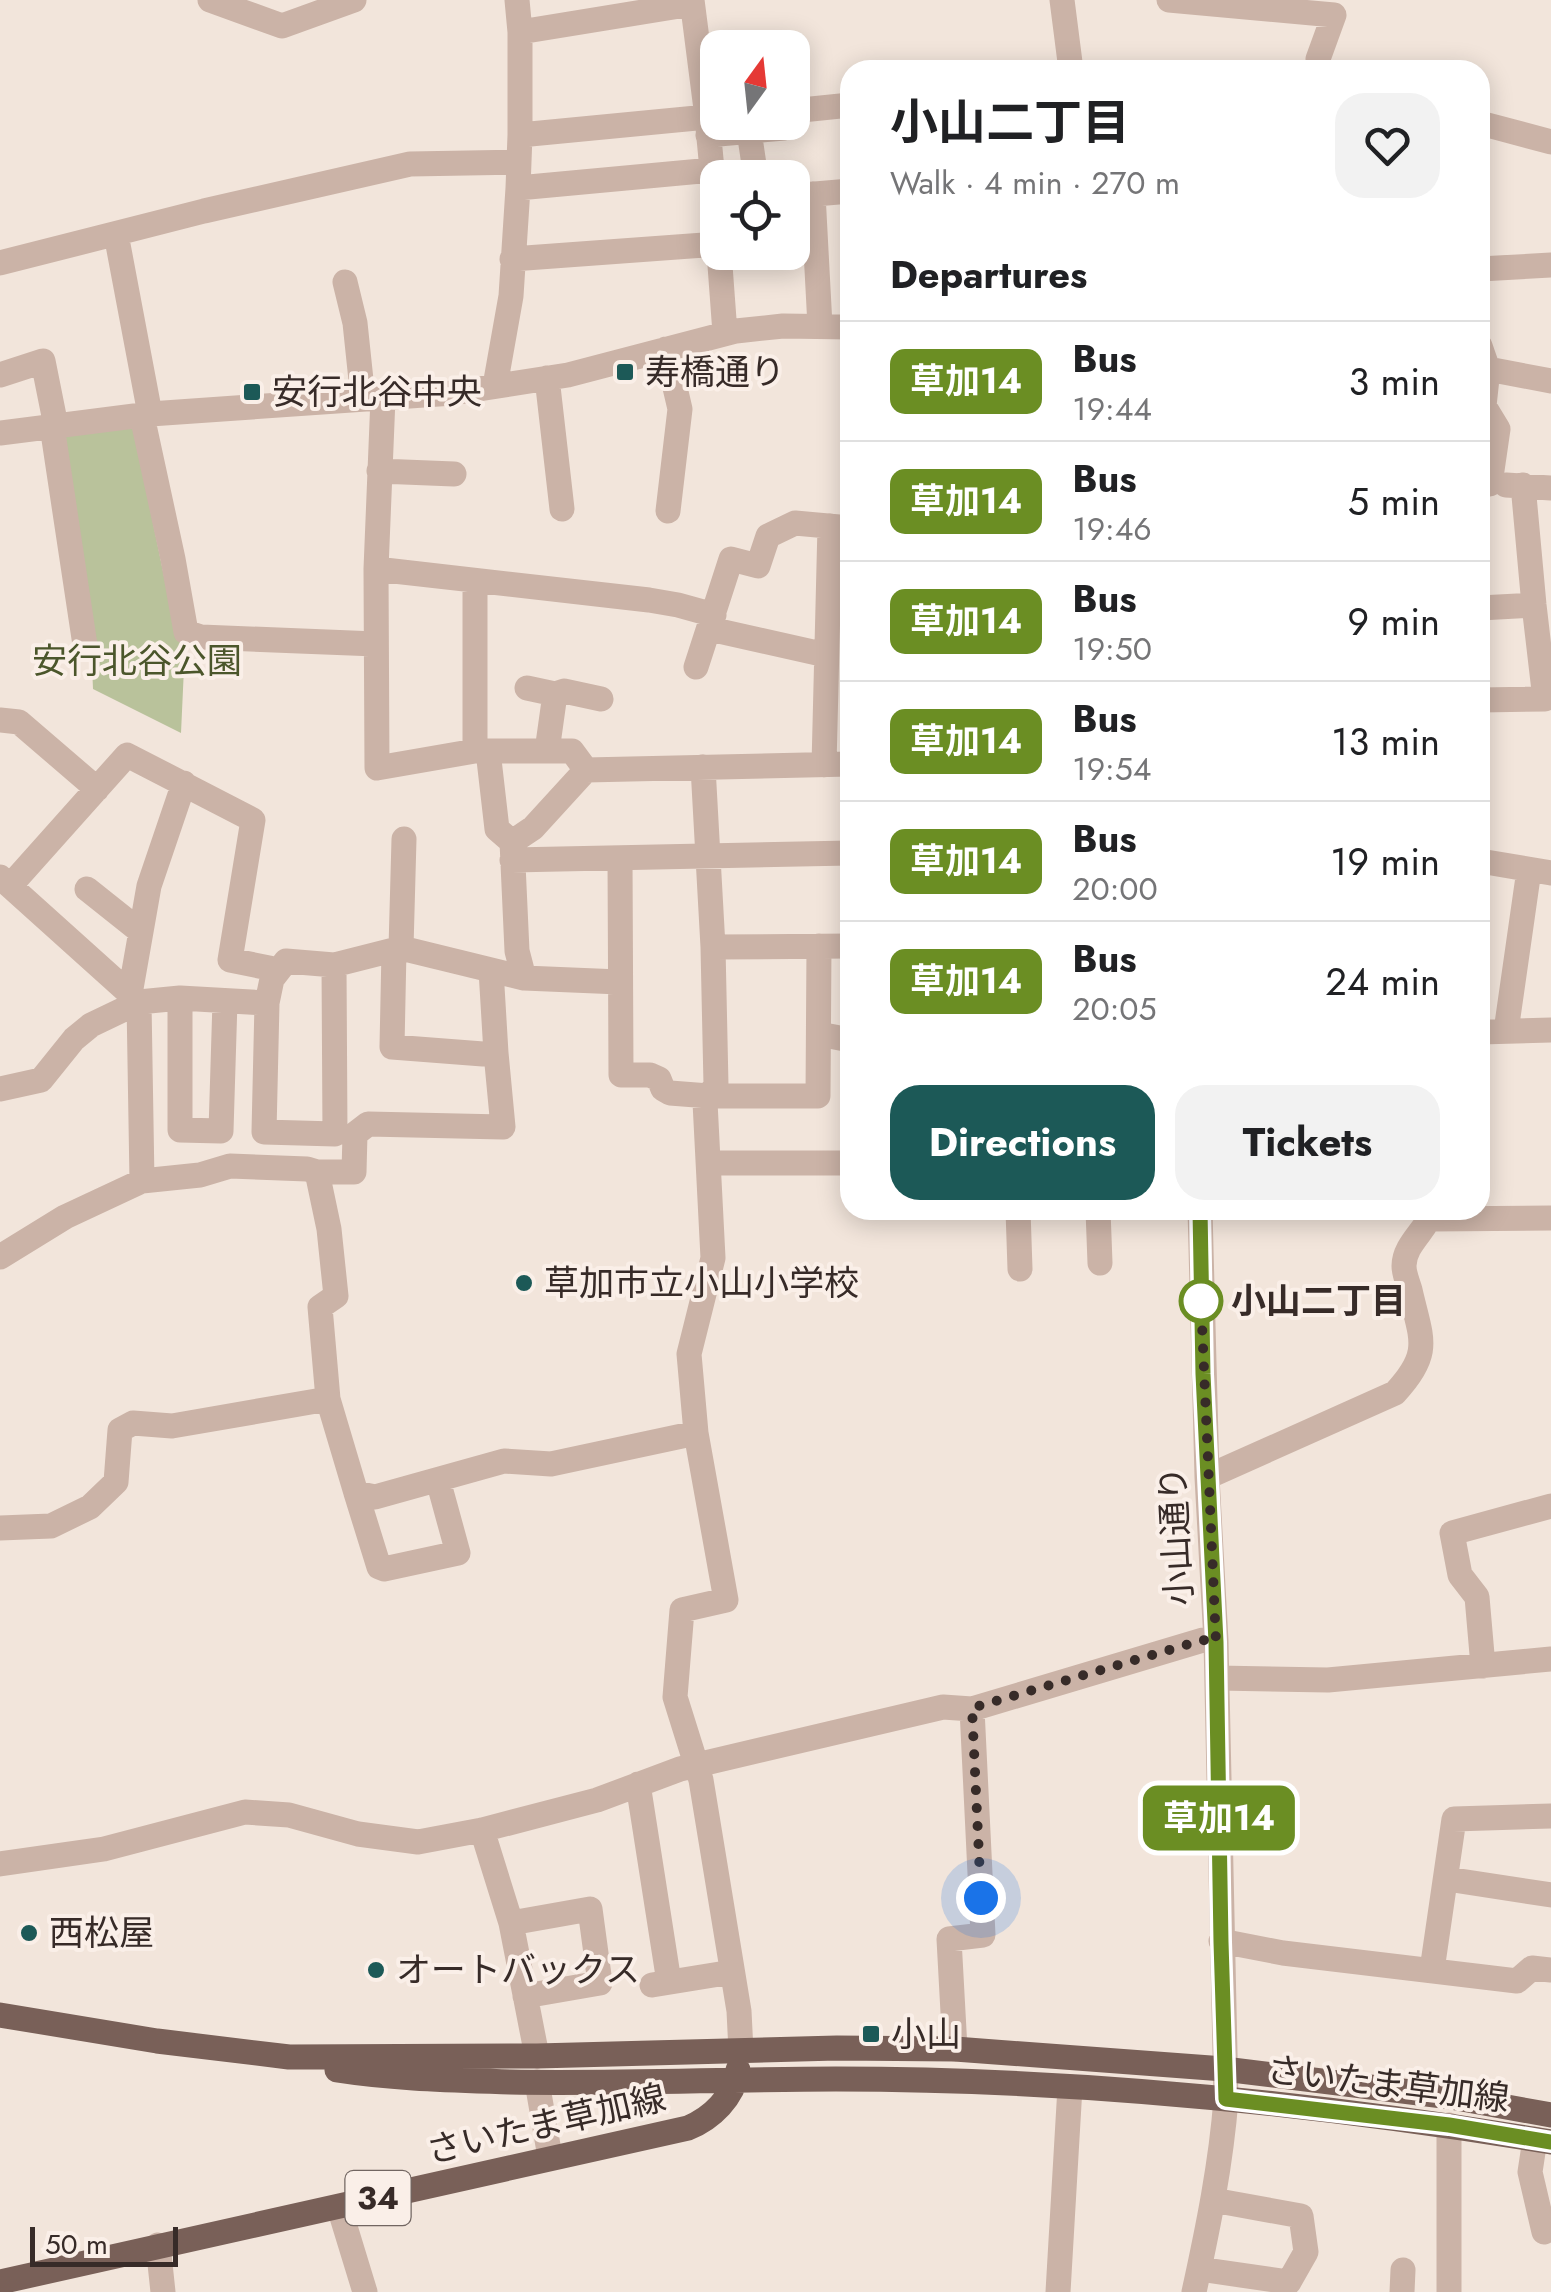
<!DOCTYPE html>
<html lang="en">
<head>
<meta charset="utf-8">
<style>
  body { margin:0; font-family:Jost,"Noto Sans JP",sans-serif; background:#f2f2f2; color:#202124; height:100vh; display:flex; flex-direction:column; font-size:38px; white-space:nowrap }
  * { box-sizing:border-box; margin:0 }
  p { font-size:32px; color:#757577 }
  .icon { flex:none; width:55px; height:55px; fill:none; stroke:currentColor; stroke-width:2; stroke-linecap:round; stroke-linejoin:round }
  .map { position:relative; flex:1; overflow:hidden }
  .sheet { position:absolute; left:840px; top:60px; width:650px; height:1160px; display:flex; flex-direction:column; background:#fff; border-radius:30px; box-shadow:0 5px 25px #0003 }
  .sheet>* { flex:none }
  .badge { padding:0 20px; border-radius:15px; font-size:35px; line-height:65px }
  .needle { width:65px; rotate:15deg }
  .controls { position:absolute; left:700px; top:30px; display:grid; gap:20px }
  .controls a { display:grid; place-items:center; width:110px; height:110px; border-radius:20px; background:#fff; box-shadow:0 5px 25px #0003; font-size:50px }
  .scale { position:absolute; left:30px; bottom:25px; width:148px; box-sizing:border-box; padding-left:10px; border:5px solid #372b28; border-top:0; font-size:28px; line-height:35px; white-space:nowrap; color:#372b28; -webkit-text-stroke:8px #faefe8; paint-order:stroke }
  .you { position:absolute; width:50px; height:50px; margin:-25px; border:8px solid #fff; border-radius:50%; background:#1a73e8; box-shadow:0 0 0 15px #1a73e833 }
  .map>.badge { position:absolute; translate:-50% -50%; box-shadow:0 0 0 5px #fff }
  h2 { padding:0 50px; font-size:38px; line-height:90px }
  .round { display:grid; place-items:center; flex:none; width:105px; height:105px; border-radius:30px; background:#f2f2f2 }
  .head { display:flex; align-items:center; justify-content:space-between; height:170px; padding:0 50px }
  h1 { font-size:48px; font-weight:700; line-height:75px }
  .action { display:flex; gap:20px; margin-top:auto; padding:20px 50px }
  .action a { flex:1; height:115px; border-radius:30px; background:#1c5957; color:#fff; font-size:40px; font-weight:700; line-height:115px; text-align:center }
  .action a+a { background:#f2f2f2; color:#202124 }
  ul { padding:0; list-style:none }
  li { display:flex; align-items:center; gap:30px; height:120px; padding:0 50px; border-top:2px solid #e0e0e0 }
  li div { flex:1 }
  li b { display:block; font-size:38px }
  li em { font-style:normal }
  li .badge { min-width:110px; font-weight:700; text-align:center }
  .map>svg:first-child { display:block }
  .green { fill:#b9c29b }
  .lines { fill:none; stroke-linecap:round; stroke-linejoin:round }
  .minor { stroke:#cbb3a7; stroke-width:25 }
  .major { stroke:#796058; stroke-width:25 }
  .line-casing { stroke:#fff; stroke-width:22 }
  .line { stroke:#6b8e23; stroke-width:15 }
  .walk { stroke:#372b28; stroke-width:10; stroke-dasharray:0 18 }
  .poi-dot { fill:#1c5957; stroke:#faefe8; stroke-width:4 }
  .stop-dot { fill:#fff; stroke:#6b8e23; stroke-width:5 }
  .labels { text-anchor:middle; stroke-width:8; stroke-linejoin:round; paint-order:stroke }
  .shield { fill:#faefe8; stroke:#726662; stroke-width:2.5 }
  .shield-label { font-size:32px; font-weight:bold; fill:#372b28 }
  .poi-label { font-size:35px; fill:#372b28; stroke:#faefe8; text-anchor:start }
  .park-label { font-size:35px; fill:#4b562b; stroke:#faefe8 }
  .stop-label { font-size:35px; font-weight:bold; fill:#372b28; stroke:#faefe8; text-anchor:start }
  .street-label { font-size:35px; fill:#372b28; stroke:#faefe8 }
</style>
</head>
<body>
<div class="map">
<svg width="1551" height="2292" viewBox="0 0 1551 2292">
  <rect width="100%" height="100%" fill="#f2e5db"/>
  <path class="green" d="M 133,426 L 177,639 L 185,646 L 181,733 L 93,689 L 91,642 L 64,436 Z"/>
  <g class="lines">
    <path class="minor" d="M 210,0 L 282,26 L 354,0
      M 692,0 L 707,117 L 718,233
      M 1062,0 L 1071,70
      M 1169,0 L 1334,15 L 1318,59 L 1318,70
      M 520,32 L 692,4
      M 792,111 L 850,105
      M 1480,123 L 1551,142
      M 749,131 L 756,178
      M 520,135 L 707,117
      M 708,135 L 784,128 L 784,122
      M 518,188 L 712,170
      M 813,194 L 820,326
      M 792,196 L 850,191
      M 116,234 L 150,414
      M 719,252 L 725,333
      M 512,259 L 718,244
      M 0,263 L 204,211 L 410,164 L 518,162
      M 1480,269 L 1551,265
      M 345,282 L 355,323 L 363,399
      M 1480,346 L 1488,369 L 1484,406 L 1498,429 L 1490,484
      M 666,349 L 680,409 L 668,511
      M 1488,369 L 1551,381
      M 0,375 L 43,361 L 56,426
      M 547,378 L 562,509
      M 495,386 L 511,296 L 518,188 L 520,135 L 520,32 L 517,0
      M 383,398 L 376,569 L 377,768 L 475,751 L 572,751 L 586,770 L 850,764
      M 142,416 L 173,559 L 186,632 L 201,637 L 376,644
      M 52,426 L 85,645
      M 0,433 L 150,414 L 453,393 L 568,375 L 736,331 L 783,326 L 850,327
      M 379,471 L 454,474
      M 1506,485 L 1551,488
      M 376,569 L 649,600 L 678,605 L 714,615
      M 475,581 L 475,751
      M 1480,608 L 1534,605
      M 710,629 L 826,655
      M 696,667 L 731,559 L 758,566 L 768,536 L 795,523 L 850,528
      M 527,688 L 555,694 L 564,691 L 601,699
      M 1480,700 L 1545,699 L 1534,605 L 1523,485
      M 0,720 L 19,722 L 97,789
      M 488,751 L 497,829 L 512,842 L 517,951 L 524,978
      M 547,751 L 555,694
      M 824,765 L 830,526
      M 703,767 L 713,947 L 716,1085 L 705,1102 L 713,1258 L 689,1354 L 696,1433 L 726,1600 L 682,1610 L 675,1697 L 701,1780 L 739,2011 L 741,2051
      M 512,842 L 533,828 L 586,770
      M 620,858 L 621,1075 L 650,1075 L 659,1079 L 663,1089 L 670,1093 L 709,1096 L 818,1096 L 819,946
      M 512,860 L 850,853
      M 1480,861 L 1551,873
      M 0,877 L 139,1002 L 180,998 L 267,1003 L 272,979 L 286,961 L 334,965 L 401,948 L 524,978 L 620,982
      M 10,886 L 127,755 L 253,820 L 230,960 L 279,970
      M 87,889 L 141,932
      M 713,947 L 850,946
      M 401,948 L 404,839
      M 394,950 L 392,1047 L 483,1054 L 496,1053 L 491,970
      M 130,994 L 149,886 L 184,783
      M 180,998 L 180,1130 L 221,1131 L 225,1001
      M 267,1003 L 264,1132 L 335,1134 L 334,965
      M 1506,1031 L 1529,870
      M 1480,1032 L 1551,1030
      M 819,1034 L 850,1040
      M 496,1053 L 503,1127 L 368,1124 L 355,1134 L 354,1172 L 317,1172 L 329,1229 L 336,1296 L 320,1307 L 328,1399 L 356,1493 L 375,1497 L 504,1461 L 551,1464 L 696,1433
      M 0,1089 L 41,1080 L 74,1039 L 91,1025 L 139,1002 L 142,1181
      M 709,1163 L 850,1163
      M 1018,1210 L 1020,1269
      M 1098,1210 L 1100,1263
      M 1430,1219 L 1551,1218
      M 0,1257 L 65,1217 L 142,1181 L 200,1175 L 230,1166 L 307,1169 L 317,1172
      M 1207,1477 L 1395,1393 C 1433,1352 1421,1339 1410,1290 C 1408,1283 1404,1274 1404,1266 C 1404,1244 1427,1230 1433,1210
      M 356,1493 L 379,1567 L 384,1569 L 458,1553 L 438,1480
      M 0,1528 L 51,1526 L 90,1507 L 116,1482 L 120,1430 L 133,1423 L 172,1426 L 328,1399
      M 1483,1666 L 1477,1597 L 1460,1575 L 1452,1533 L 1551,1506
      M 1217,1678 L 1328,1680 L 1551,1659
      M 638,1784 L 669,1982
      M 482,1830 L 511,1923 L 537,2056
      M 0,1864 L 104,1849 L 245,1812 L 289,1815 L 358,1834 L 418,1842 L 482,1830 L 597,1800 L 680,1769 L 943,1707 L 972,1709 L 1203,1640 L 1216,1641
      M 1447,1879 L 1551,1895
      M 511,1923 L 590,1909 L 600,1983 L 525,1996
      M 1221,1941 L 1283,1953 L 1517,1981 L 1532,1968 L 1551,1970
      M 1432,1970 L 1454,1819 L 1551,1816
      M 652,1985 L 732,1972
      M 955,2049 L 949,1939 L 983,1935 L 972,1709
      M 537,2082 L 550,2157
      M 1535,2139 L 1530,2172 L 1544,2232
      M 339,2207 L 365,2292
      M 158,2245 L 163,2292
      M 1199,2269 L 1289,2282 L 1306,2252 L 1301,2216 L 1213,2200
      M 1058,2292 L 1070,2087
      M 1194,2292 C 1208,2228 1221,2164 1226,2099 L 1216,1641 L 1207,1477 L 1200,1210
      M 1402,2292 L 1403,2270
      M 1449,2292 L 1449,2125"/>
    <path class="major" d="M 0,2015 L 157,2041 L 289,2057 L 537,2056 L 837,2048 L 955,2049 L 1224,2069 L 1451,2097 L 1551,2115
      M 337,2070 C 394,2079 453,2080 510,2082 C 619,2084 727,2079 836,2079 C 1075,2079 1315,2103 1551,2142
      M 0,2282 L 688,2128 C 712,2118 733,2098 738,2070"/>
  </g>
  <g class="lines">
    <g class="line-casing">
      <path id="line" d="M 1200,1210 L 1203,1374 L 1216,1642 L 1221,1942 L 1226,2099 L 1449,2125 L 1551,2142"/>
    </g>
    <use href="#line" class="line"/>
    <path class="walk" d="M 981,1898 L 972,1708 L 1203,1640 L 1216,1642 L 1201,1301"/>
  </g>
  <g class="poi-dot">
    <rect x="615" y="362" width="20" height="20" rx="5"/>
    <rect x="242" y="382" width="20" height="20" rx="5"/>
    <circle cx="524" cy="1283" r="10"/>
    <circle cx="29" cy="1933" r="10"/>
    <circle cx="376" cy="1970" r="10"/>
    <rect x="861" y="2024" width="20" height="20" rx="5"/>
  </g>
  <circle class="stop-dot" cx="1201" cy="1301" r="20"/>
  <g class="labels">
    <rect class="shield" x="345.5" y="2171" width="65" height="54" rx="8"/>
    <g class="shield-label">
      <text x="378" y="2209">34</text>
    </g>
    <g class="poi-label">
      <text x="645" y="384">寿橋通り</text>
      <text x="272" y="404">安行北谷中央</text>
      <text x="544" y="1295">草加市立小山小学校</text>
      <text x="49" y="1945">西松屋</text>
      <text x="396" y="1982">オートバックス</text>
      <text x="891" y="2046">小山</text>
    </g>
    <g class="park-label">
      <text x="137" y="673">安行北谷公園</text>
    </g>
    <g class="stop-label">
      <text x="1231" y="1313">小山二丁目</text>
    </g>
    <g class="street-label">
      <text transform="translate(1176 1536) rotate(-93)" y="12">小山通り</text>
      <text transform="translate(1388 2084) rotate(7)" y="12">さいたま草加線</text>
      <text transform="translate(546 2124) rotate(-13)" y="12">さいたま草加線</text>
    </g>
  </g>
</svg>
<div class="controls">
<a><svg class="needle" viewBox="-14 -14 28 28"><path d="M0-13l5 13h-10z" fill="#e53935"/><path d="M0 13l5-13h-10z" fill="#757577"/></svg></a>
<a><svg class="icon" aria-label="locate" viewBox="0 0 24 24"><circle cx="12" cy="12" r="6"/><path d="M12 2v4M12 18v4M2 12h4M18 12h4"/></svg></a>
</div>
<div class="scale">50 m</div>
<div class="you" style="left:981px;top:1898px"></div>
<b class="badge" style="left:1219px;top:1818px;background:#6b8e23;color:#fff">草加14</b>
<section class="sheet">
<div class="head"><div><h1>小山二丁目</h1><p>Walk · 4 min · 270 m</p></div><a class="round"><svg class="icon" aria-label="heart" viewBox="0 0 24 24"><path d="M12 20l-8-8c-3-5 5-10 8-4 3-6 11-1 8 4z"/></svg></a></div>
<h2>Departures</h2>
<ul>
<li><span class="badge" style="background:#6b8e23;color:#fff">草加14</span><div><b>Bus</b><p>19:44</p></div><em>3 min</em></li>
<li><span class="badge" style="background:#6b8e23;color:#fff">草加14</span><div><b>Bus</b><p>19:46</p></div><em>5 min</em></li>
<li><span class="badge" style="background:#6b8e23;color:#fff">草加14</span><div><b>Bus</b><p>19:50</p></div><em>9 min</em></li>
<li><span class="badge" style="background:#6b8e23;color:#fff">草加14</span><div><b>Bus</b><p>19:54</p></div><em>13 min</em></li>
<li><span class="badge" style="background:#6b8e23;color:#fff">草加14</span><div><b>Bus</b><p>20:00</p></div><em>19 min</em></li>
<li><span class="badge" style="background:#6b8e23;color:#fff">草加14</span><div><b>Bus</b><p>20:05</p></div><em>24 min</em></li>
</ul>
<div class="action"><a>Directions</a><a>Tickets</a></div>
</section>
</div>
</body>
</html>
